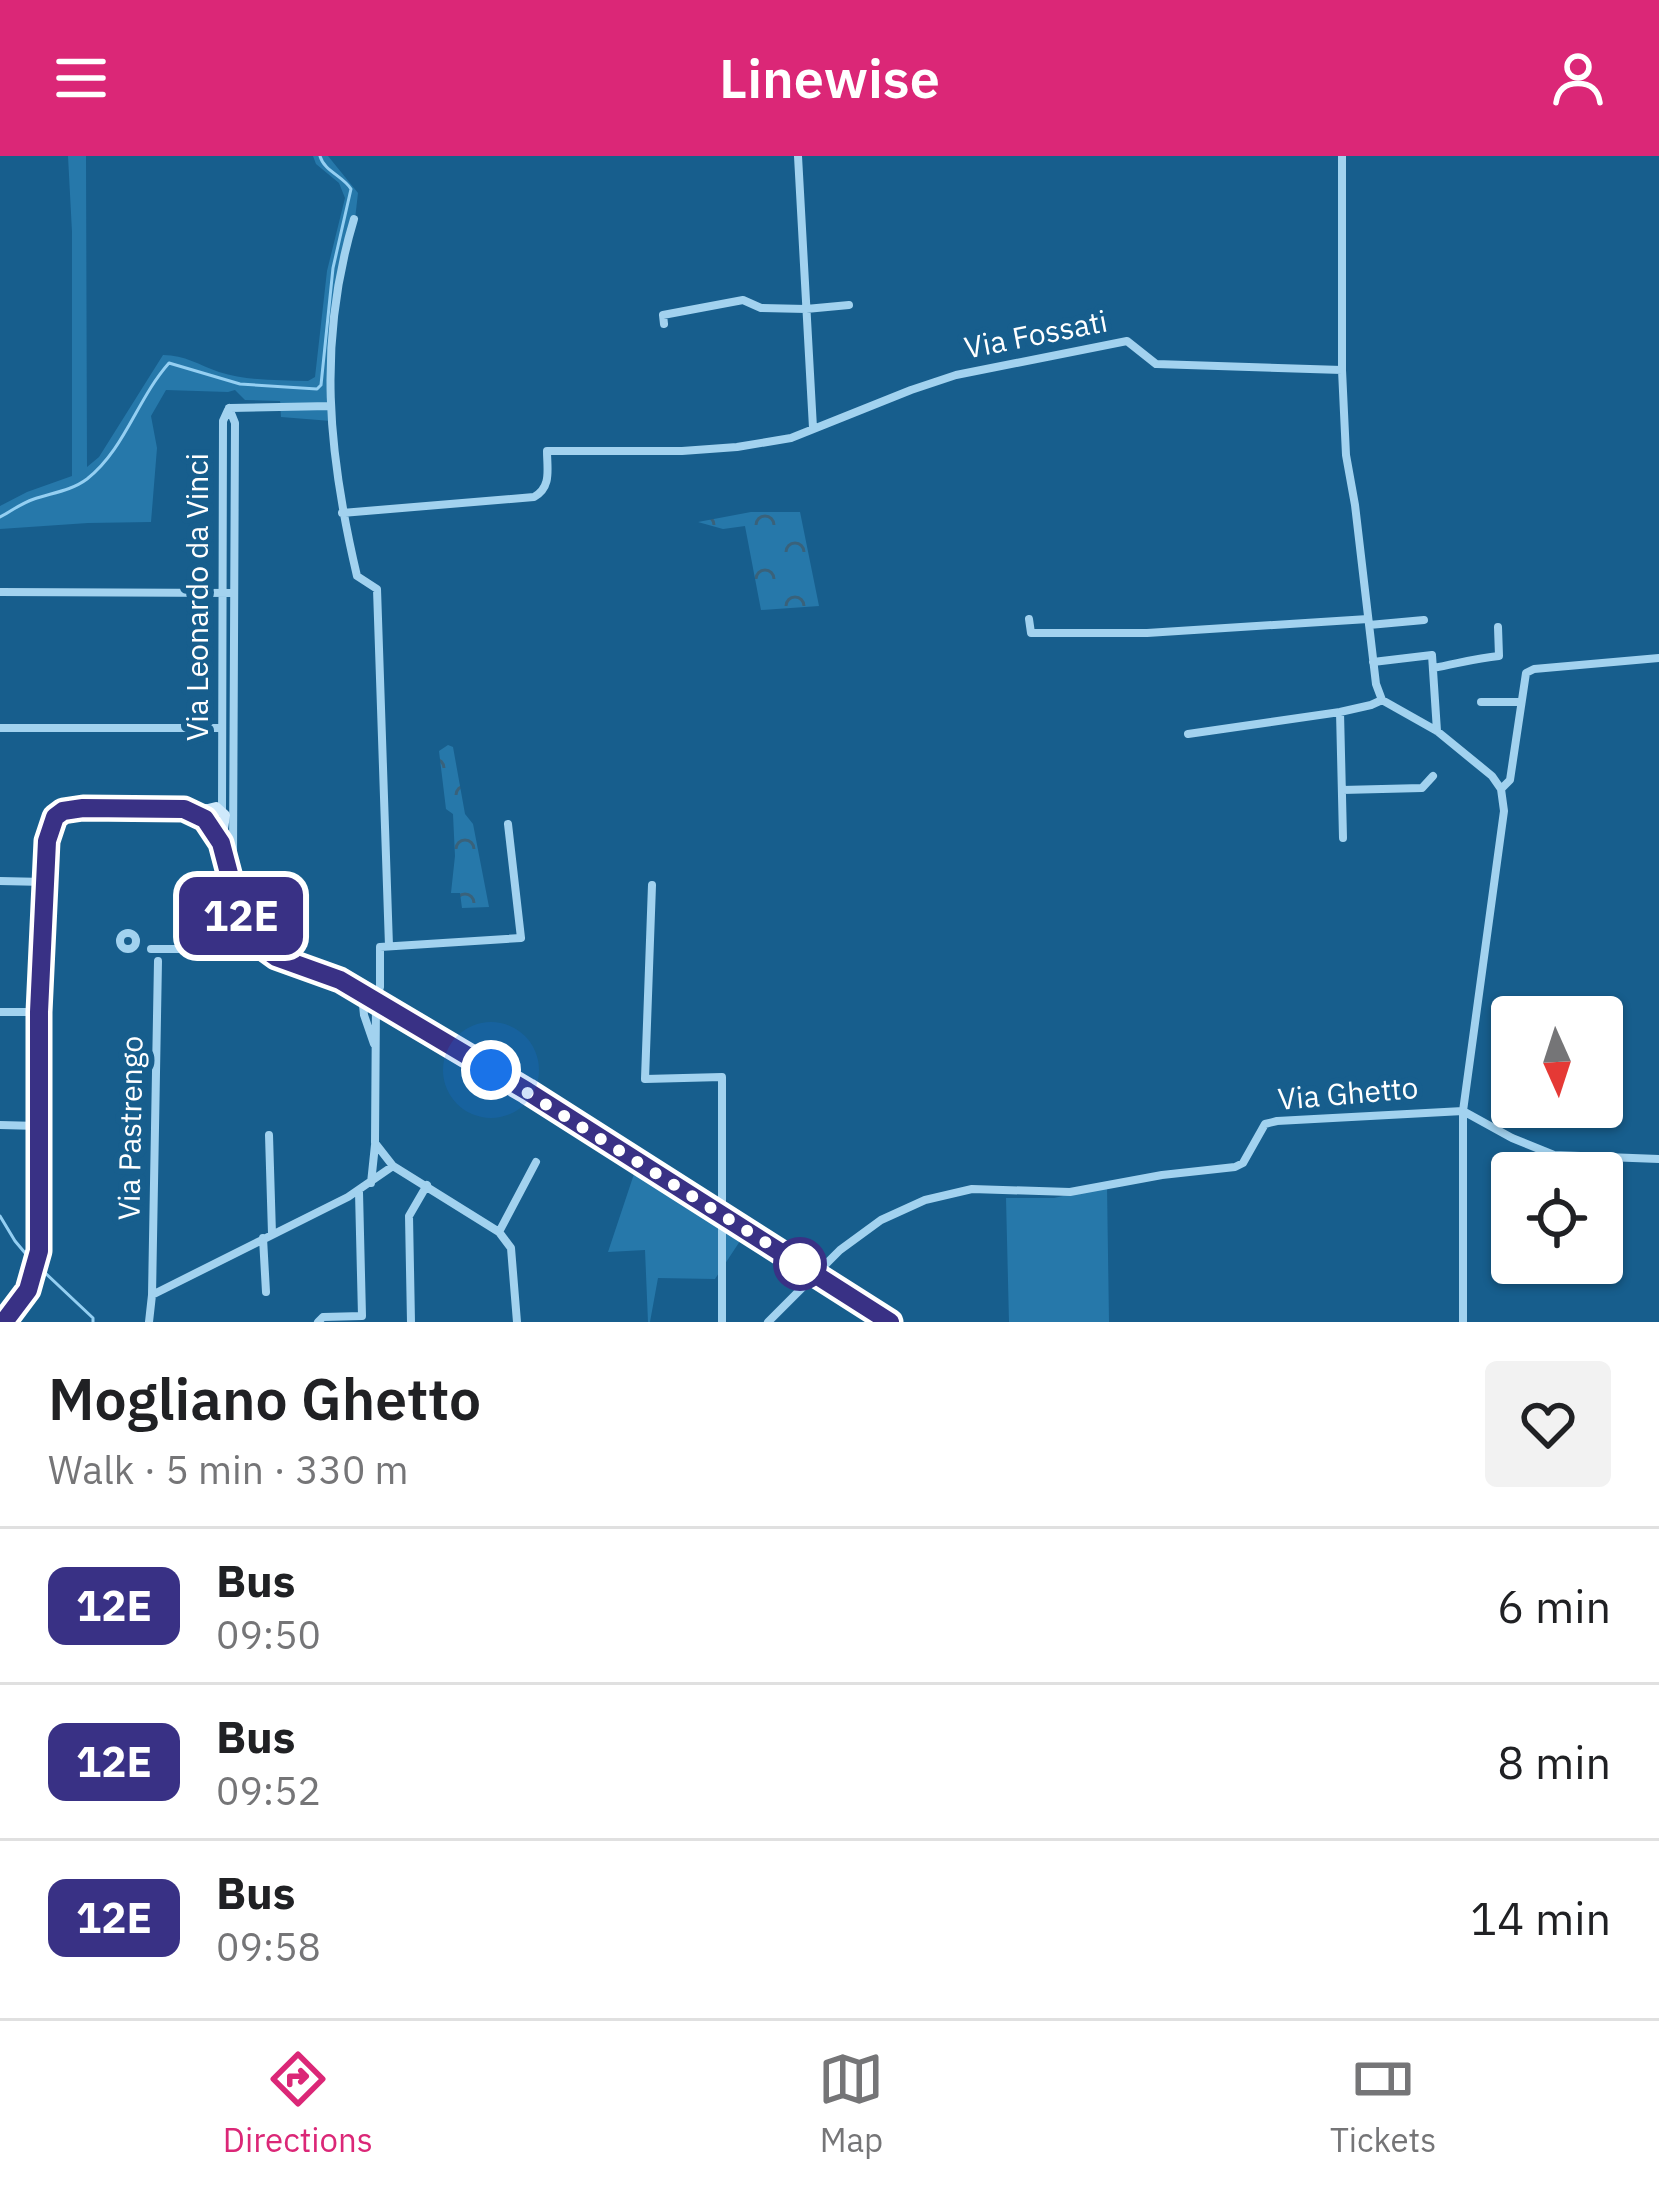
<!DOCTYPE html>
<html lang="en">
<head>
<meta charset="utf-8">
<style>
  body { margin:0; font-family:"IBM Plex Sans",sans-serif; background:#f2f2f2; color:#202124; height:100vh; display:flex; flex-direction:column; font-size:45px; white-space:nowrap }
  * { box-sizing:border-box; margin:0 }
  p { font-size:39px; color:#757577 }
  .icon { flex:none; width:66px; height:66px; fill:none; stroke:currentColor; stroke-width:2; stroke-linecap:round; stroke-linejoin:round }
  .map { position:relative; height:1166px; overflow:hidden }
  .drawer { display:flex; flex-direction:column; background:#fff; flex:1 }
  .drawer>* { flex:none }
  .badge { padding:0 24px; border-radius:18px; font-size:42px; line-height:78px }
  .needle { width:78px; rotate:177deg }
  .tools { position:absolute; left:1491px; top:840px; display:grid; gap:24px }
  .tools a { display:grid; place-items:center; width:132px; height:132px; border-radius:12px; background:#fff; box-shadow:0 3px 9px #0004; font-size:60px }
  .you { position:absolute; width:60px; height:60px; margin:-30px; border:9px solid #fff; border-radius:50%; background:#1a73e8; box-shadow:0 0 0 18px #1a73e833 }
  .map>.badge { position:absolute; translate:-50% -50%; box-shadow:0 0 0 6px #fff }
  .round { display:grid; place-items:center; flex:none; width:126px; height:126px; border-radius:12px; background:#f2f2f2 }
  .headline { display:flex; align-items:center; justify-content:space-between; height:204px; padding:0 48px }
  h1 { font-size:57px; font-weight:600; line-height:90px }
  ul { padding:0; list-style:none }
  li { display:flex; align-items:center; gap:36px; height:156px; padding:0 48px; border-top:3px solid #e0e0e0 }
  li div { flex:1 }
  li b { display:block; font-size:45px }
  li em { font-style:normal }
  li .badge { min-width:132px; font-weight:700; text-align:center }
  header { display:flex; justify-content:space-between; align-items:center; height:156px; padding:0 48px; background:#db2777; color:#fff; font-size:54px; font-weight:600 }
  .tab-bar { display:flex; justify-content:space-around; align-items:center; height:168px; border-top:3px solid #e0e0e0; background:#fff; font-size:33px; color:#757577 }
  .tab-bar a { display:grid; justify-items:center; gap:6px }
  .tab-bar .current { color:#db2777 }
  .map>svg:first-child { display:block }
  .grass { fill:#2678aa }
  .forest { fill:url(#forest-crowns) }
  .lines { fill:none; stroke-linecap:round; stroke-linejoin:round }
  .stream { stroke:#94cff2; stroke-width:3 }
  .street { stroke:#a2d2ef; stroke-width:8 }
  .secondary { stroke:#cfe9fb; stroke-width:10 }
  .line-casing { stroke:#fff; stroke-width:27 }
  .line { stroke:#393185; stroke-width:18 }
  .walk { stroke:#fff; stroke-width:12; stroke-dasharray:0 21.6 }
  .stop-dot { fill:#fff; stroke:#393185; stroke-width:6 }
  .labels { text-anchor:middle; stroke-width:12; stroke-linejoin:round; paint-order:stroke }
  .street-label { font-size:30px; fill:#fff; stroke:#175e8d }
</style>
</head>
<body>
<header><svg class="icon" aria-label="menu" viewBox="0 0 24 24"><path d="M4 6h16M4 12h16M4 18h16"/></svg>Linewise<svg class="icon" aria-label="person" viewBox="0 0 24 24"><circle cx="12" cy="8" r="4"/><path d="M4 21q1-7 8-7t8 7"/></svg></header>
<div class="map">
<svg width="1659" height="1166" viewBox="0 0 1659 1166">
  <defs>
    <pattern id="forest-crowns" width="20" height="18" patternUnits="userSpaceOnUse" patternTransform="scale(3)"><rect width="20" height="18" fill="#2678aa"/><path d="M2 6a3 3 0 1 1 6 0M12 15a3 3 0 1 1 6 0" fill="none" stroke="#39627b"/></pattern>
  </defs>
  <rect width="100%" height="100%" fill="#175e8d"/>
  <path class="grass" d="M 68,0 L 86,0 L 87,311 L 99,301 L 163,199 C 185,199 199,209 219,216 C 247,225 279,224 308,225 L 315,221 L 327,115 L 345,42 L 339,27 L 316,8 L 313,0 L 328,0 L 358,37 L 354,72 L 334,152 L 331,265 L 281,261 L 280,245 L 245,244 L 235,234 L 228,236 L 166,234 L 151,260 L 157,292 L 151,366 L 88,367 L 0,373 L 0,350 L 27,336 L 72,320 L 72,76 Z
    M 635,1015 L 742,1082 L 715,1123 L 658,1122 L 650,1166 L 648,1166 L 645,1094 L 608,1096 Z
    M 1107,1030 L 1109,1166 L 1009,1166 L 1006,1042 L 1054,1042 Z"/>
  <path class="forest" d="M 751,356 L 800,356 L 819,450 L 761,454 L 745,370 L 723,373 L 698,366 Z
    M 448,589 L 453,591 L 465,658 L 473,668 L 489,751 L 462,752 L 460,737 L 451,737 L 455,700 L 453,658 L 446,653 L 439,595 Z"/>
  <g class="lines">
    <path class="stream" d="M 0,361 C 11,355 22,347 34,343 C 51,337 71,335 87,323 C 125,293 137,243 169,207 L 240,228 L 317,233 L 321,229 L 333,112 L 351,33 C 343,20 324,15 320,0
      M 0,1060 L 15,1085 L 31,1104
      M 42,1114 L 93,1162 L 93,1166"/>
    <path class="street" d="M 798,0 L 813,272
      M 1342,0 L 1342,214 L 1346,299 L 1355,349 L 1376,528 L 1382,544 L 1437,575 L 1492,620 L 1501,633 L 1504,655 L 1463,955 L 1463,1166
      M 354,63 C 317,186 328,297 357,420 L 377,433 L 389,790
      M 664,168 L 663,159 L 743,144 L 761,152 L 806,153 L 849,149
      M 229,252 L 235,267 L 233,703 L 229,711
      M 230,252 L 330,250
      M 342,357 L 534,341 C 552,331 547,313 547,295 L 682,295 L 737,291 L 791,282 L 911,234 L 956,219 L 1127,185 L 1156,208 L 1342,214
      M 0,436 L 234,437
      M 1029,463 L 1031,477 L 1147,477 L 1368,463
      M 1369,469 L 1424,464
      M 1373,506 L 1432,499 L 1437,575
      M 1433,512 C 1456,508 1476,502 1499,500 L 1498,471
      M 1481,546 L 1521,546
      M 1340,556 L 1343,682
      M 0,572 L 220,572
      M 1188,578 L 1340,556 L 1371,549 L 1382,544
      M 1501,633 L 1510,624 L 1526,517 L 1534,513 L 1659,502
      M 1342,634 L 1422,632 L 1433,620
      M 222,654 L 223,265 L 228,254
      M 508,668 L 521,782 L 380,791 L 380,831 L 376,845 L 375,987 L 393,1010 L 499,1076 L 536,1006
      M 0,725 L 45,726
      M 652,729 L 645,923 L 722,921 L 722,1166
      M120 785a8 8 0 1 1 16 0a8 8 0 1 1-16 0Z
      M 151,793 L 186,793 L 202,771 L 217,769
      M 362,839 L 364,859 L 374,888
      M 0,856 L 39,856
      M 0,969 L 39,970
      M 269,979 L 272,1078
      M 371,1027 L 375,989
      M 499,1076 L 511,1092 L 517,1166
      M 263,1082 L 266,1136
      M 152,1139 L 158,805
      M 149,1166 L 152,1139 L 348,1041 L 393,1010
      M 318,1166 L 323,1161 L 362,1160 L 359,1036
      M 411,1166 L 409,1060 L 427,1029
      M 768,1166 L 840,1094 L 881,1064 L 925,1044 L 972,1033 L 1070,1036 L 1162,1019 L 1235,1011 L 1243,1007 L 1265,968 L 1277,965 L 1463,955 L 1512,982 L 1554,999 L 1659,1003"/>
    <path class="secondary" d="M 190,656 C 225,672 231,726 241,763 L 250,771 L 247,780
      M 241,763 L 235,764 L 230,771 L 235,781 L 247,780 L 275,801 L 340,824 L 562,956 L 889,1166
      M 3,1166 L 29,1134 L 39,1095 L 39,856 L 47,685 C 53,662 59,656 83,652 L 208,653 L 216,651 L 225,659 L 221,687"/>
  </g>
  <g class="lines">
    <g class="line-casing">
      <path id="line" d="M 4,1166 L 28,1134 L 39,1095 L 39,856 L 47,685 L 55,661 L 63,655 L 83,652 L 184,653 L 205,663 L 221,687 L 241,763 L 250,771 L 247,780 L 276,801 L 340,824 L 527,935 L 890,1166"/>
    </g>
    <use href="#line" class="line"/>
    <path class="walk" d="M 491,914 L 800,1108"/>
  </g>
  <circle class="stop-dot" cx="800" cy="1108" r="24"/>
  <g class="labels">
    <g class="street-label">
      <text transform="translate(1036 179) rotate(-11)" y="10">Via Fossati</text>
      <text transform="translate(198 441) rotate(-90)" y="10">Via Leonardo da Vinci</text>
      <text transform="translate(1348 938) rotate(-5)" y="10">Via Ghetto</text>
      <text transform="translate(131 972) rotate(-89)" y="10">Via Pastrengo</text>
    </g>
  </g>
</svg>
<div class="tools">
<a><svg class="needle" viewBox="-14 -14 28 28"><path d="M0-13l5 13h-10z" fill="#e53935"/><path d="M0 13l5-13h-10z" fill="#757577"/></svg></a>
<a><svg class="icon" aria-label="locate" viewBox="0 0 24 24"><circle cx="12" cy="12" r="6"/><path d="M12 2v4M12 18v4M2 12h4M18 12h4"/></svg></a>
</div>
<div class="you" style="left:491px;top:914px"></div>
<b class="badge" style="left:241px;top:760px;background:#393185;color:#fff">12E</b>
</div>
<section class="drawer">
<div class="headline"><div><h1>Mogliano Ghetto</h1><p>Walk · 5 min · 330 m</p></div><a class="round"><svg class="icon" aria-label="heart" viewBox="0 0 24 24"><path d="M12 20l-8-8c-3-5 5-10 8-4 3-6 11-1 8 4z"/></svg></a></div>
<ul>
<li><span class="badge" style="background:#393185;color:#fff">12E</span><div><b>Bus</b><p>09:50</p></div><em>6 min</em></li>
<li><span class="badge" style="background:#393185;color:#fff">12E</span><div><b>Bus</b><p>09:52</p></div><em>8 min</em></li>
<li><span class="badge" style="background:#393185;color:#fff">12E</span><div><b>Bus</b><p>09:58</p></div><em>14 min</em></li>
</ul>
</section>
<nav class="tab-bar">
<a class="current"><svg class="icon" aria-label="directions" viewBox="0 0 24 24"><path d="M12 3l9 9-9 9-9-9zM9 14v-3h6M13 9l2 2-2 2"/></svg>Directions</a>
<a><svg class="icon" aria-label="map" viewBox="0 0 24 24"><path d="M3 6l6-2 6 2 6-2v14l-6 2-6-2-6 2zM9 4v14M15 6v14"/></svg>Map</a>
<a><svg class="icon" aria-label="tickets" viewBox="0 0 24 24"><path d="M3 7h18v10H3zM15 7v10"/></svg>Tickets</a>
</nav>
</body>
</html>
